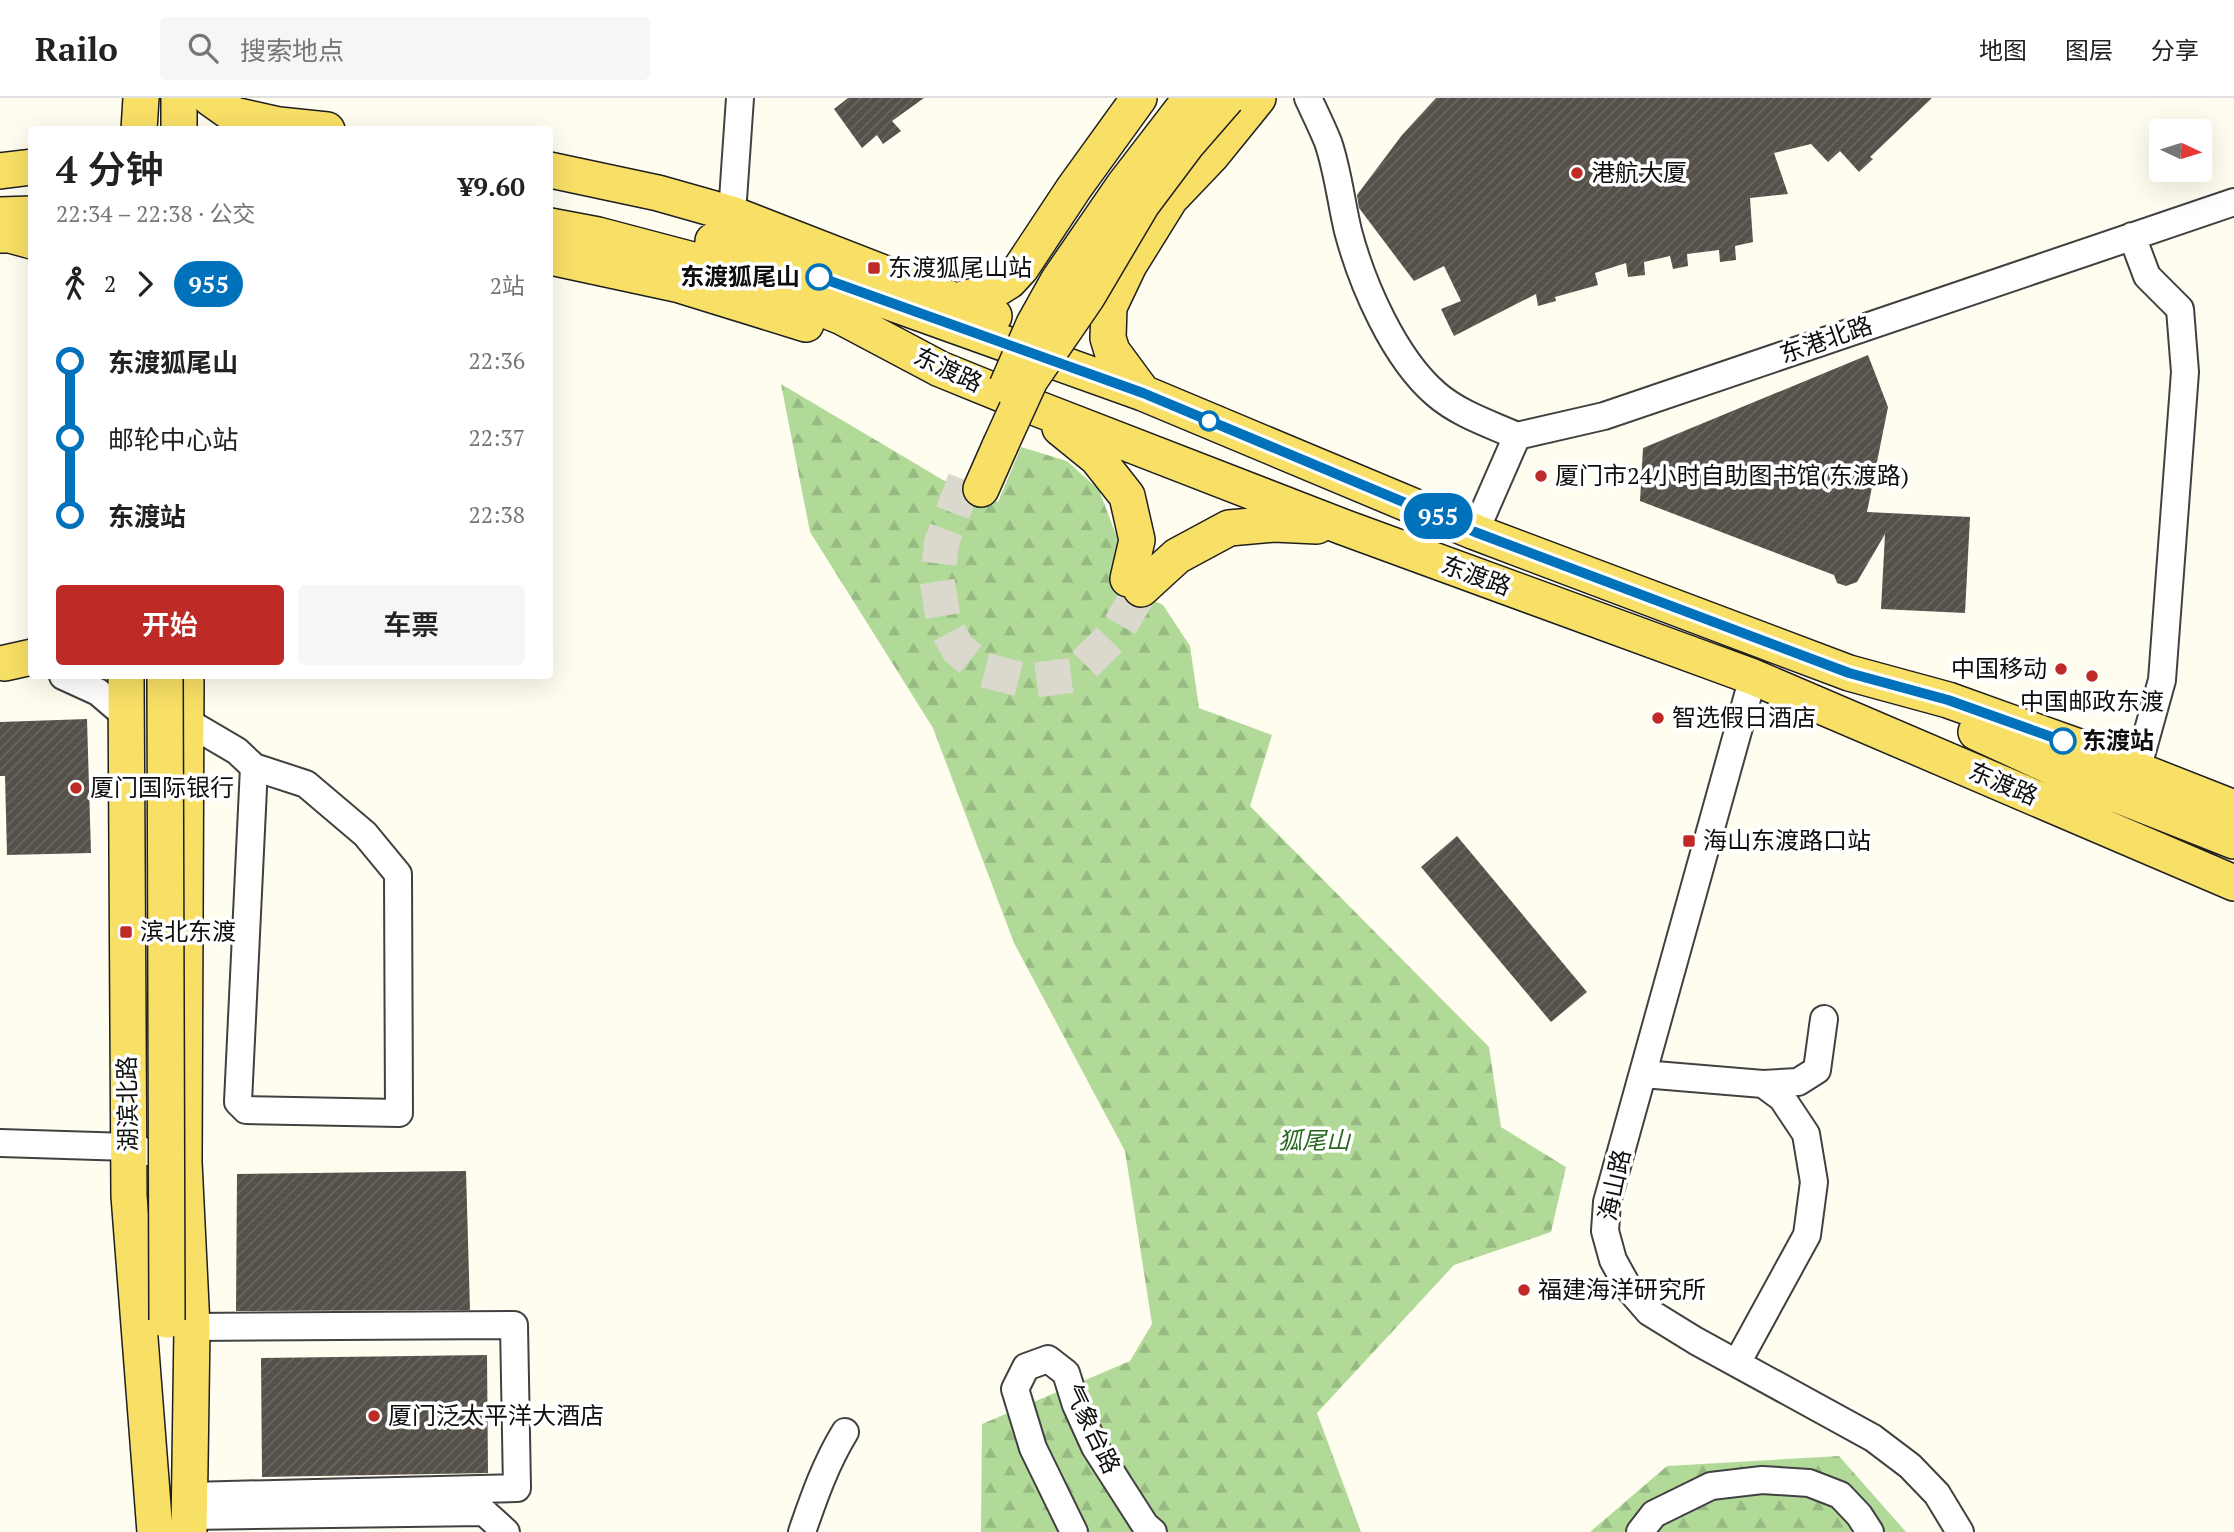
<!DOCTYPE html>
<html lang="zh">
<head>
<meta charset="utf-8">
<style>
  body { margin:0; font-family:"PT Serif","Noto Sans SC",serif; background:#f6f6f6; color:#222; height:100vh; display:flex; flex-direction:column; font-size:26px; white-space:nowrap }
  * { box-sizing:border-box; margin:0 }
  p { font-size:23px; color:#767676 }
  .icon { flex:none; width:38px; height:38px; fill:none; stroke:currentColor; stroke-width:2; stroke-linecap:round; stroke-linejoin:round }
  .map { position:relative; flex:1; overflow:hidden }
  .drawer { position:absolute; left:28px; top:28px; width:525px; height:553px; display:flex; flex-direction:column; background:#fff; border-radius:7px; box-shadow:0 7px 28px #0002 }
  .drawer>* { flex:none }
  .badge { padding:0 14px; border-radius:23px; font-size:24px; line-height:46px }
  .needle { width:46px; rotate:94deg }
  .buttons { position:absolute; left:2149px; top:21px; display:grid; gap:14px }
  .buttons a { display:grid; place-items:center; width:63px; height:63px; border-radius:7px; background:#fff; box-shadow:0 7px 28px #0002; font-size:35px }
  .map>.badge { position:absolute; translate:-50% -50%; box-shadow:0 0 0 4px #fff }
  .legs { display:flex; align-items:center; gap:10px; height:77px; padding:0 28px; font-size:23px }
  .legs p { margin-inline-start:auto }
  .overview { display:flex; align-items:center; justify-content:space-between; height:119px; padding:0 28px }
  h1 { font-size:38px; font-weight:600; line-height:52px }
  .action { display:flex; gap:14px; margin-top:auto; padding:14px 28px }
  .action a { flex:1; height:80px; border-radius:7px; background:#be2a26; color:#fff; font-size:28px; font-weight:600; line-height:80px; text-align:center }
  .action a+a { background:#f6f6f6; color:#222 }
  ul { padding:0 28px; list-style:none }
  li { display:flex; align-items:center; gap:24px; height:77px; font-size:26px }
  li i { display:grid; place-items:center; width:10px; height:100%; margin:0 9px; background:currentColor }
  li i::after { content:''; width:18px; height:18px; margin:-9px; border:5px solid; border-radius:50%; background:#fff }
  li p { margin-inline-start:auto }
  li:first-child i { background:linear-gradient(#0000 50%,currentColor 0) }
  li:last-child i { background:linear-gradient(currentColor 50%,#0000 0) }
  header { display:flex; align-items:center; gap:42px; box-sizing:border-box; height:98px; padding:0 35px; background:#fff; border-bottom:2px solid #e0e0e0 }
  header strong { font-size:33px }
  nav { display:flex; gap:38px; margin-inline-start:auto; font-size:24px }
  .search { width:490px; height:63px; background:#f6f6f6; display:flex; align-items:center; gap:18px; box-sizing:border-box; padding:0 24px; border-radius:7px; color:#767676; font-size:26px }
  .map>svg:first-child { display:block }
  .forest { fill:url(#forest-firs) }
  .building { fill:url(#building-hatch) }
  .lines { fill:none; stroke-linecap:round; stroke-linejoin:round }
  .major-tunnel { stroke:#dbd9cd; stroke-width:35; stroke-dasharray:35 18; stroke-linecap:butt }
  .minor-casing { stroke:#414141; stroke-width:30 }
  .major-casing { stroke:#1f1f1f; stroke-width:38 }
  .minor { stroke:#fff; stroke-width:26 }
  .major { stroke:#f8df66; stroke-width:35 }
  .major-bridge-casing { stroke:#1f1f1f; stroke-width:38; stroke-linecap:butt }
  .major-bridge { stroke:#f8df66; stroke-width:35 }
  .line-1-casing { stroke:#fff; stroke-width:16 }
  .line-1 { stroke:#0072bc; stroke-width:10 }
  .poi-dot { fill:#be2a26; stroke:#fff; stroke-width:2.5 }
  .stop-1-dot { fill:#fff; stroke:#0072bc; stroke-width:3.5 }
  .labels { text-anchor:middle; stroke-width:7; stroke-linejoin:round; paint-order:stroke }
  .poi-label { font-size:24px; fill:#0e0e0e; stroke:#fff; text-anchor:start }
  .stop-label { font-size:24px; font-weight:bold; fill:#0e0e0e; stroke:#fff; text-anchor:end }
  .street-label { font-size:24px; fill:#0e0e0e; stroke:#fff }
  .park-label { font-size:24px; font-style:italic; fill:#27661e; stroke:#fff }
</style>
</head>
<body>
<header>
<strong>Railo</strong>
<div class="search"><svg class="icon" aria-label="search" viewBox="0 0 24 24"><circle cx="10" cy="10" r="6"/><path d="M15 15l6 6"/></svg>搜索地点</div>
<nav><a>地图</a><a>图层</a><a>分享</a></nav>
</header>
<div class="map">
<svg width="2234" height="1434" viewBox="0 0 2234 1434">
  <defs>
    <pattern id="forest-firs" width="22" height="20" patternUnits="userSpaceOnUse" patternTransform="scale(1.75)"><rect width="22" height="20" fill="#b1da98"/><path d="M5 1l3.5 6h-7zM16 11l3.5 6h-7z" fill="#97ba82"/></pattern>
    <pattern id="building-hatch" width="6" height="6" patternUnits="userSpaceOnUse" patternTransform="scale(1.75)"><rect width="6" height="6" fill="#56504a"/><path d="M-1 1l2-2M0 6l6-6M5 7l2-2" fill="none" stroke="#696560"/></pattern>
  </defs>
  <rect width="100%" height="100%" fill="#fffdef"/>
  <path class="forest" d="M 781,286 L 943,382 L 998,404 L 1021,349 L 1067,363 L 1099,392 L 1118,442 L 1113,482 L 1163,507 L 1190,548 L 1199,610 L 1272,637 L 1250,708 L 1489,949 L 1501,1029 L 1566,1069 L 1551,1134 L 1454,1167 L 1317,1315 L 1361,1434 L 981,1434 L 982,1326 L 1130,1263 L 1152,1226 L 1125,1053 L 1014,845 L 933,630 L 810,434 Z
    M 1839,1358 L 1906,1434 L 1590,1434 L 1667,1368 Z"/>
  <path class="building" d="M 848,0 L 924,0 L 892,23 L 901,33 L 883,46 L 877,37 L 862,50 L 834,11 Z
    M 1436,0 L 1932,0 L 1870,59 L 1873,61 L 1859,74 L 1840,53 L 1828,64 L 1811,46 L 1774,55 L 1788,96 L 1750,100 L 1753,144 L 1735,148 L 1736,162 L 1720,164 L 1719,152 L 1687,156 L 1688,168 L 1673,171 L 1670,158 L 1644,164 L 1645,177 L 1628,179 L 1626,165 L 1595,175 L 1598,187 L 1555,199 L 1556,203 L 1538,208 L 1536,196 L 1454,238 L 1441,211 L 1461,203 L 1444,168 L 1414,183 L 1359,110 L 1357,97 L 1402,37 Z
    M 1868,257 L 1888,309 L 1867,414 L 1970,419 L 1965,515 L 1881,511 L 1885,436 L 1857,484 L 1846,488 L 1837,485 L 1834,477 L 1640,403 L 1643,350 Z
    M 87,621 L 91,755 L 7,757 L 5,678 L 0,678 L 0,624 Z
    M 1457,738 L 1587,894 L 1551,924 L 1421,769 Z
    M 466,1073 L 470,1212 L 236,1213 L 237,1076 Z
    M 487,1257 L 488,1375 L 262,1379 L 261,1260 Z"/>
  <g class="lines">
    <path class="major-tunnel" d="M 965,382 L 942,443 L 937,482 L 944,525 L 958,551 L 984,572 L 1027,583 L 1074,577 L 1116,535 L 1141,491"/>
    <g class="minor-casing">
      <path id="minor" d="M 1308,0 C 1315,15 1322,29 1328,44 C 1338,73 1341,104 1348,133 C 1362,186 1394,260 1436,296 C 1459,316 1490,326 1517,338
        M 732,116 L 740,0
        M 2132,138 L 2147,178 L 2180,211 L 2185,274 L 2162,582 L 2137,672
        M 1475,434 L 1517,338 L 1604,318 L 2234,104
        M 63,578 L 98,594 L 126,618
        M 1753,579 L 1607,1104 L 1605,1133 L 1613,1162 L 1629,1191 L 1649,1214 L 1696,1243 L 1873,1340 L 1910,1368 L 1937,1396 L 1960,1434
        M 186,623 L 237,653 L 254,669 L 306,686 L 365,736 L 398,776 L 399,1015 L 246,1012 L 238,1004 L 254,669
        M 1643,976 L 1763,986 L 1782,1000 L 1806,1036 L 1814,1084 L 1807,1137 L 1737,1265
        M 1763,986 L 1798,984 L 1817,972 L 1824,921
        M 0,1045 L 129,1049 L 183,1063
        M 189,1398 L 517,1390 L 514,1227 L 192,1229
        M 189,1418 L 484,1414 L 506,1434
        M 802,1434 C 814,1399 826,1365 845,1334
        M 1074,1434 L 1033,1350 L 1015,1291 L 1026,1269 L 1048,1261 L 1066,1275 L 1076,1307 L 1095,1349 L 1145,1427 L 1153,1434
        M 1640,1434 L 1654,1416 L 1711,1388 L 1762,1382 L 1809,1385 L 1840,1397 L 1859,1417 L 1870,1434"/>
    </g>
    <g class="major-casing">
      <path id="major" d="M 210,0 L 234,17 L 279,27 L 327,32
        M 139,32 L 141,0
        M 179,32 L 179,0
        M 550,72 L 658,95 L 732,116 L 994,218
        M 0,73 L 32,69
        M 0,117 L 32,116
        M 550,128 L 598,137 L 723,170 L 842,219 L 940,271 L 1036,310 L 1343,429 L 1753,579 L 2234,785
        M 0,137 L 10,137 L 32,143
        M 713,143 L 788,168 L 1143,295 L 1475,434 L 1849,575 L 1948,602 L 2079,649 L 2234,710
        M 550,159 L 680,187 L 806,226
        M 956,203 L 993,193 L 1009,183 L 1021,170 L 1074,90 L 1139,0
        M 1143,295 L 1112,253 L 1108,240 L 1109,209 L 1129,167 L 1170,101 L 1211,58 L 1258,0
        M 1060,330 L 1097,360 L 1127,398 L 1137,442 L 1128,481
        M 981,391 L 1000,348
        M 1141,491 L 1177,458 L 1229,430 L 1274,426 L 1317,428
        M 5,565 L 32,559
        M 126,578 L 129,1098 L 155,1434
        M 186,578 L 184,1064 L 192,1229 L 189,1434
        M 1976,634 L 2087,685 L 2234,743"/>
    </g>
    <use href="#minor" class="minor"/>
    <use href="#major" class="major"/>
    <g class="major-bridge-casing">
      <path id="major-bridge" d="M 1007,288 L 1034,226 L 1058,183 L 1124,87 L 1191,0
        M 1000,348 L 1030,282 L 1087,199 L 1142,106 L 1187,46 L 1227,0
        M 165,578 L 167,1222"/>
    </g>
    <use href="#major-bridge" class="major-bridge"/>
  </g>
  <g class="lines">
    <g class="line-1-casing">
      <path id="line-1" d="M 819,179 L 1143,295 L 1475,434 L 1849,575 L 1948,602 L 2063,643"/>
    </g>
    <use href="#line-1" class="line-1"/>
  </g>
  <g class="poi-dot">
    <circle cx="1577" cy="75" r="7"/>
    <rect x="867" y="163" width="14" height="14" rx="3.5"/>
    <circle cx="1541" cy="378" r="7"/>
    <circle cx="2061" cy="571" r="7"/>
    <circle cx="2092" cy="578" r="7"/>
    <circle cx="1658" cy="620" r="7"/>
    <circle cx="76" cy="690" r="7"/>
    <rect x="1682" y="736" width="14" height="14" rx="3.5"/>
    <rect x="119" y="827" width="14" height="14" rx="3.5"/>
    <circle cx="1524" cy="1192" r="7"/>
    <circle cx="374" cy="1318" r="7"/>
  </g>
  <g class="stop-1-dot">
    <circle cx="819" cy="179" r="12"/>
    <circle cx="1209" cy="323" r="9"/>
    <circle cx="2063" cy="643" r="12"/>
  </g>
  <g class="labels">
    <g class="poi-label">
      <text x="1591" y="83">港航大厦</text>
      <text x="888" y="178">东渡狐尾山站</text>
      <text x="1555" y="386">厦门市24小时自助图书馆(东渡路)</text>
      <text x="2047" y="579" text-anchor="end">中国移动</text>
      <text x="2092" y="612" text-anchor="middle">中国邮政东渡</text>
      <text x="1672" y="628">智选假日酒店</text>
      <text x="90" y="698">厦门国际银行</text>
      <text x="1703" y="751">海山东渡路口站</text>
      <text x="140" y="842">滨北东渡</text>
      <text x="1538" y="1200">福建海洋研究所</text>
      <text x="388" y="1326">厦门泛太平洋大酒店</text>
    </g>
    <g class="stop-label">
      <text x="800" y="187">东渡狐尾山</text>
      <text x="2082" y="651" text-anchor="start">东渡站</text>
    </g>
    <g class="street-label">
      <text transform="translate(1826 242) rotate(-19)" y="8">东港北路</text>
      <text transform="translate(948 272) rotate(25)" y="8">东渡路</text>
      <text transform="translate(1476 478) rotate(20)" y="8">东渡路</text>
      <text transform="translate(2003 686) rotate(23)" y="8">东渡路</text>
      <text transform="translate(128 1006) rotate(-91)" y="8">湖滨北路</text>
      <text transform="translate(1615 1087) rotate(-78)" y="8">海山路</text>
      <text transform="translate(1092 1331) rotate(64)" y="8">气象台路</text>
    </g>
    <g class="park-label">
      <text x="1314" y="1051">狐尾山</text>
    </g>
  </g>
</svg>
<div class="buttons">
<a><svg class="needle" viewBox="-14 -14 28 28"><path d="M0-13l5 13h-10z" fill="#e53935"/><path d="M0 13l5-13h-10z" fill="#767676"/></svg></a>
</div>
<b class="badge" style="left:1438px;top:418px;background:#0072bc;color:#fff">955</b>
<section class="drawer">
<div class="overview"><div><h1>4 分钟</h1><p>22:34 – 22:38 · 公交</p></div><b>¥9.60</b></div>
<div class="legs"><svg class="icon" aria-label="walk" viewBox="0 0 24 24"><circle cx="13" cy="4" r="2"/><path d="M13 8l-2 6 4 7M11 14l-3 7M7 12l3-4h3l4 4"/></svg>2<svg class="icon" aria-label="forward" viewBox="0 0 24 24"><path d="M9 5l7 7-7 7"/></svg><b class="badge" style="background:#0072bc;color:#fff">955</b><p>2站</p></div>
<ul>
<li><i style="color:#0072bc"></i><b>东渡狐尾山</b><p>22:36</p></li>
<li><i style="color:#0072bc"></i><span>邮轮中心站</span><p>22:37</p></li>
<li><i style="color:#0072bc"></i><b>东渡站</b><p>22:38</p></li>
</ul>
<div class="action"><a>开始</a><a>车票</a></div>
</section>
</div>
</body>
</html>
